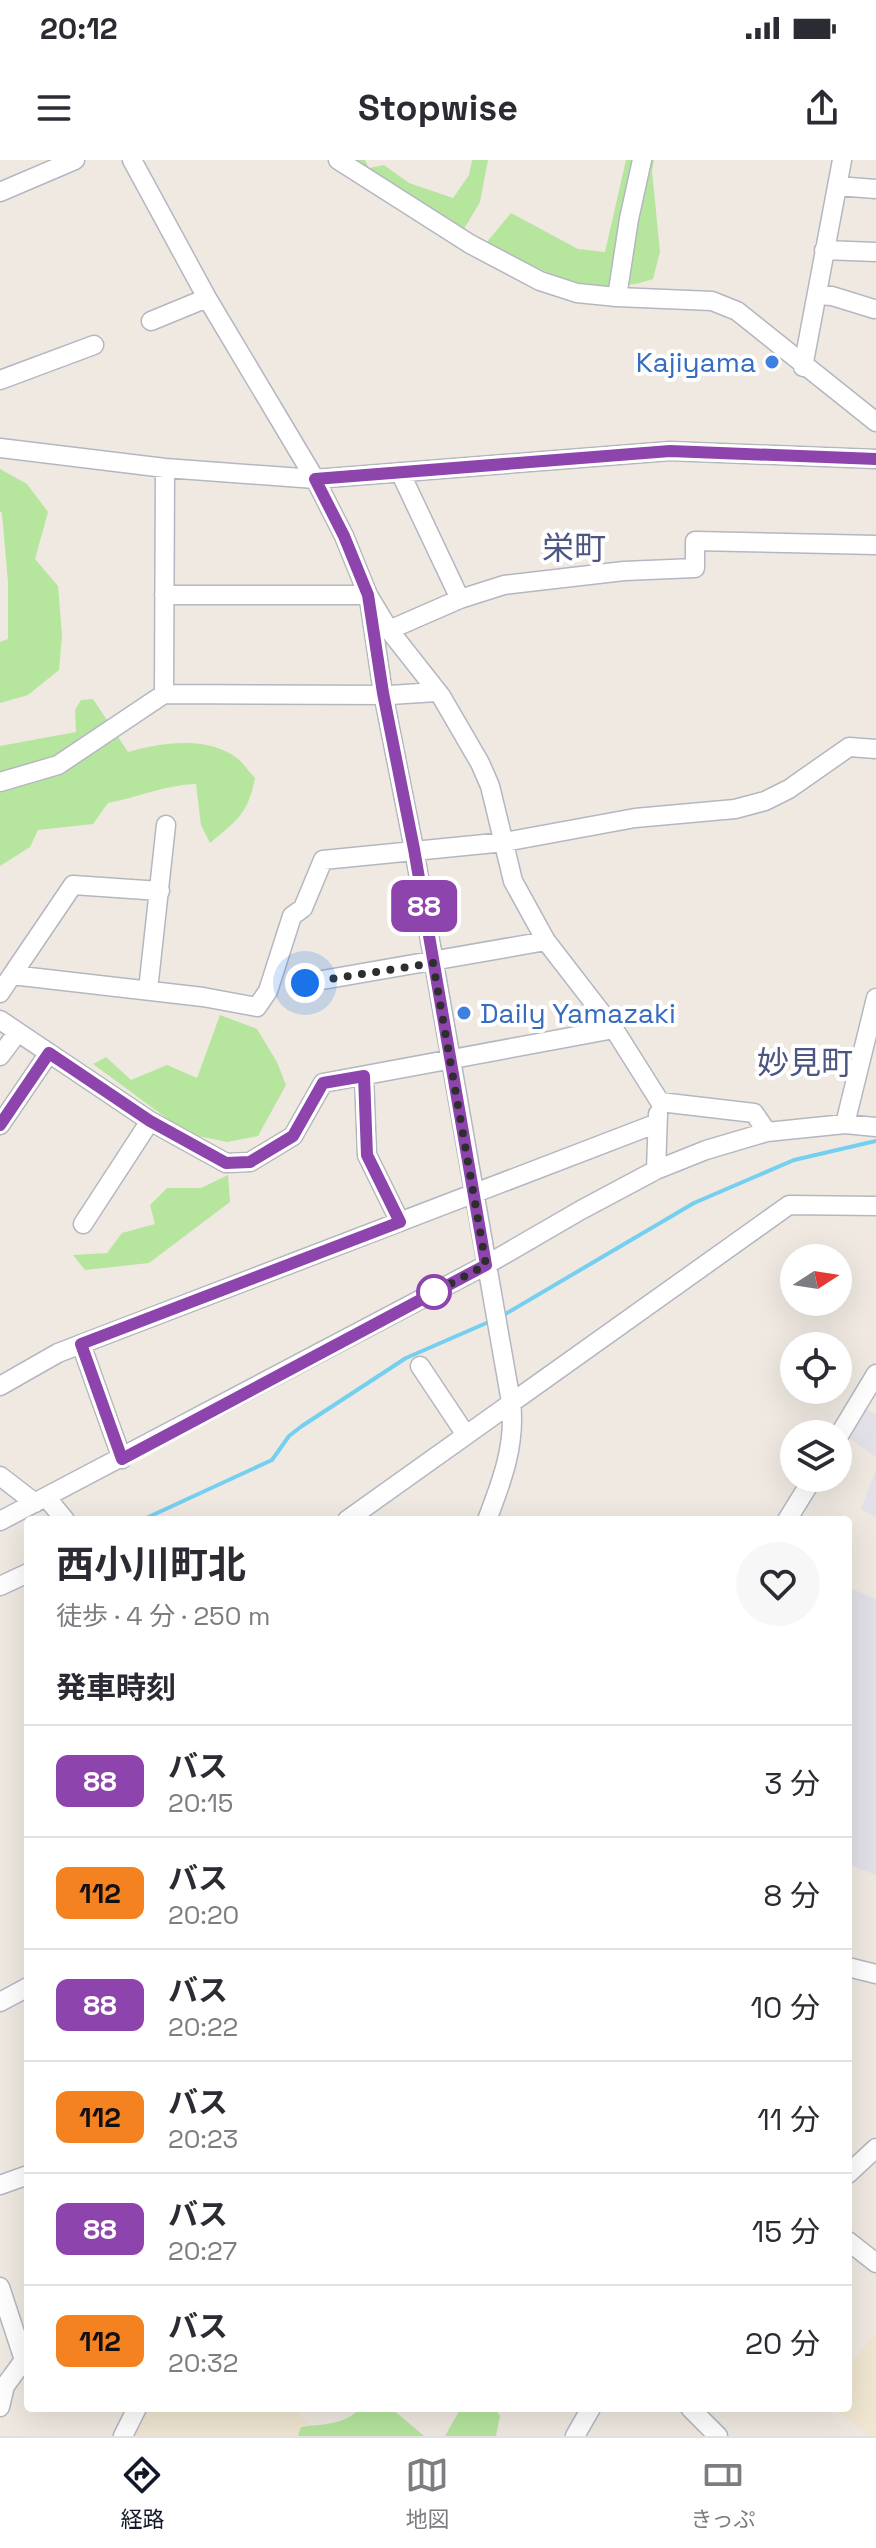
<!DOCTYPE html>
<html lang="ja">
<head>
<meta charset="utf-8">
<style>
  body { margin:0; font-family:"Space Grotesk","Noto Sans JP",sans-serif; background:#f7f7f7; color:#2b2b33; height:100vh; display:flex; flex-direction:column; font-size:30px; white-space:nowrap }
  * { box-sizing:border-box; margin:0 }
  p { font-size:26px; color:#7c7c81 }
  .icon { flex:none; width:44px; height:44px; fill:none; stroke:currentColor; stroke-width:2; stroke-linecap:round; stroke-linejoin:round }
  .map { position:relative; flex:1; overflow:hidden }
  .side { position:absolute; left:24px; top:1356px; width:828px; height:896px; display:flex; flex-direction:column; background:#fff; border-radius:8px; box-shadow:0 8px 32px #0002 }
  .side>* { flex:none }
  .badge { padding:0 16px; border-radius:12px; font-size:28px; line-height:52px }
  .needle { width:52px; rotate:78deg }
  .buttons { position:absolute; left:780px; top:1084px; display:grid; gap:16px }
  .buttons a { display:grid; place-items:center; width:72px; height:72px; border-radius:50%; background:#fff; box-shadow:0 8px 32px #0002; font-size:40px }
  .you { position:absolute; width:40px; height:40px; margin:-20px; border:6px solid #fff; border-radius:50%; background:#1a73e8; box-shadow:0 0 0 12px #1a73e833 }
  .map>.badge { position:absolute; translate:-50% -50%; box-shadow:0 0 0 4px #fff }
  h2 { padding:0 32px; font-size:30px; line-height:72px }
  .round { display:grid; place-items:center; flex:none; width:84px; height:84px; border-radius:42px; background:#f7f7f7 }
  .overview { display:flex; align-items:center; justify-content:space-between; height:136px; padding:0 32px }
  h1 { font-size:38px; font-weight:700; line-height:60px }
  ul { padding:0; list-style:none }
  li { display:flex; align-items:center; gap:24px; height:112px; padding:0 32px; border-top:2px solid #e1e1e2 }
  li div { flex:1 }
  li b { display:block; font-size:30px }
  li em { font-style:normal }
  li .badge { min-width:88px; font-weight:700; text-align:center }
  .status { display:flex; justify-content:space-between; align-items:center; height:56px; padding:0 40px; background:#fff; direction:ltr }
  .status svg { height:22px; fill:currentColor }
  header { display:flex; justify-content:space-between; align-items:center; height:104px; padding:0 32px; background:#fff; font-size:36px; font-weight:700 }
  .tab-bar { display:flex; justify-content:space-around; align-items:center; height:112px; border-top:2px solid #e1e1e2; background:#fff; font-size:22px; color:#7c7c81 }
  .tab-bar a { display:grid; justify-items:center; gap:4px }
  .tab-bar .active { color:#111827 }
  .map>svg:first-child { display:block }
  .industrial { fill:#e3e1e8 }
  .education { fill:#f0e6d1 }
  .green { fill:#b6e59e }
  .lines { fill:none; stroke-linecap:round; stroke-linejoin:round }
  .stream { stroke:#75cff0; stroke-width:4 }
  .minor-casing { stroke:#b4b7c1; stroke-width:21 }
  .minor { stroke:#fff; stroke-width:18 }
  .line-casing { stroke:#fff; stroke-width:18 }
  .line { stroke:#8e44ad; stroke-width:12 }
  .walk { stroke:#2e2e2e; stroke-width:8; stroke-dasharray:0 14.4 }
  .shop-dot { fill:#3f7fe0; stroke:#fff; stroke-width:3 }
  .stop-dot { fill:#fff; stroke:#8e44ad; stroke-width:4 }
  .labels { text-anchor:middle; stroke-width:8; stroke-linejoin:round; paint-order:stroke }
  .shop-label { font-size:28px; fill:#366cbe; stroke:#fff; text-anchor:end }
  .quarter-label { font-size:32px; fill:#4d5680; stroke:#fff }
</style>
</head>
<body>
<div class="status"><b>20:12</b><svg viewBox="0 0 49 12"><path d="M0 12V9h3v3zM5 12V6h3v6zM10 12V3h3v9zM15 12V0h3v12zM26 1h20v11H26zM47 4h2v5h-2z"/></svg></div>
<header><svg class="icon" aria-label="menu" viewBox="0 0 24 24"><path d="M4 6h16M4 12h16M4 18h16"/></svg>Stopwise<svg class="icon" aria-label="share" viewBox="0 0 24 24"><path d="M12 15V3M7 8l5-5 5 5M5 13v7h14v-7"/></svg></header>
<div class="map">
<svg width="876" height="2276" viewBox="0 0 876 2276">
  <rect width="100%" height="100%" fill="#efe9e1"/>
  <path class="industrial" d="M 862,1247 L 876,1254 L 876,1297 L 844,1274 Z
    M 876,1310 L 876,1357 L 861,1349 Z
    M 848,1427 L 876,1439 L 876,1715 L 848,1704 Z"/>
  <path class="education" d="M 876,2173 L 876,2276 L 869,2276 L 834,2248 L 848,2248 L 848,2206 Z
    M 137,2248 L 296,2248 L 308,2263 L 335,2276 L 123,2276 Z"/>
  <path class="green" d="M 350,0 L 365,0 L 369,8 L 384,5 L 409,23 L 453,38 L 469,15 L 472,0 L 488,0 L 480,42 L 464,69 Z
    M 626,0 L 654,0 L 652,11 L 660,92 L 653,119 C 586,141 544,110 486,83 L 511,53 L 578,89 L 605,92 Z
    M 0,309 L 27,324 L 48,352 L 35,399 L 58,426 L 62,475 L 59,510 L 28,535 L 0,543 L 0,482 L 8,479 L 8,422 L 2,353 L 0,351 Z
    M 93,539 L 128,592 C 161,583 208,575 238,599 C 244,604 249,612 255,618 C 248,653 238,660 210,683 L 201,665 L 196,624 C 165,625 139,637 108,643 L 93,664 L 38,670 L 30,687 L 0,706 L 0,586 L 76,572 L 75,550 L 81,540 Z
    M 220,855 L 257,869 L 277,902 L 286,925 L 258,976 L 227,982 L 188,974 L 93,904 L 106,897 L 131,920 L 167,905 L 197,918 Z
    M 228,1015 L 230,1042 L 149,1103 L 85,1110 L 73,1095 L 107,1093 L 122,1073 L 155,1064 L 150,1045 L 167,1028 L 201,1028 Z
    M 360,2248 L 391,2248 L 424,2276 L 298,2276 L 301,2267 C 322,2264 346,2265 360,2248 Z
    M 461,2248 L 495,2248 L 500,2256 L 496,2276 L 445,2276 Z"/>
  <g class="lines">
    <path class="stream" d="M 502,1156 L 694,1043 L 794,1000 L 876,981
      M 142,1360 L 272,1300 L 289,1276 L 302,1266 L 406,1198 L 491,1161"/>
    <g class="minor-casing">
      <path id="minor" d="M 132,0 L 207,138 L 315,319 L 344,376 L 368,435 L 389,470 L 441,536 L 480,603 L 490,626 L 513,721 L 546,781 L 614,869 L 660,942 L 754,953 L 767,972
        M 338,0 L 470,84 L 540,121 L 577,133 L 617,137 L 712,141 L 737,151 L 876,262
        M 837,26 L 876,29
        M 0,32 L 75,0
        M 824,90 L 876,92
        M 818,135 L 832,136 L 874,149
        M 617,137 L 629,59 L 642,0
        M 151,161 L 207,138
        M 803,207 L 842,0
        M 0,220 L 94,185
        M 0,288 L 165,308 L 315,319 L 670,291 L 876,299
        M 400,312 L 460,439
        M 164,435 L 368,435
        M 370,446 L 383,533 L 414,689 L 511,1242 C 516,1284 502,1321 487,1360
        M 389,470 L 460,439 L 504,425 L 624,411 L 695,408 L 695,381 L 876,385
        M 164,534 L 165,308
        M 0,622 L 58,605 L 164,534 L 390,535 L 436,532
        M 12,815 L 73,725 L 160,731
        M 305,823 L 546,781
        M 148,830 L 166,665
        M 0,833 L 12,815 L 203,837 L 257,847 L 268,831 L 292,756 L 303,748 L 323,700 L 505,682 L 635,658 L 735,649 L 765,641 L 789,629 L 849,587 L 876,589
        M 0,860 L 150,961 L 226,1003 L 250,1002 L 293,976 L 323,923 L 614,869
        M 0,896 L 18,872
        M 364,916 L 367,995 L 400,1062
        M 845,964 L 876,838
        M 0,965 L 49,893
        M 656,1010 L 658,954
        M 83,1064 L 150,961
        M 81,1184 L 122,1299
        M 420,1206 L 466,1275
        M 0,1226 L 58,1193 L 655,964
        M 838,1277 L 876,1214
        M 0,1316 L 35,1343
        M 46,1337 L 65,1360
        M 347,1360 L 789,1045 L 876,1046
        M 787,1360 L 813,1318
        M 0,1361 L 486,1105 L 581,1050 L 656,1010 L 706,990 L 767,972 L 845,964 L 876,967
        M 0,1426 L 28,1413
        M 848,1807 L 876,1814
        M 0,1842 L 28,1827
        M 848,2014 L 876,1988
        M 0,2025 L 28,2015
        M 848,2081 L 876,2103
        M 0,2127 L 24,2200
        M 0,2247 L 5,2226 L 24,2200 L 28,2199
        M 690,2248 L 718,2276
        M 123,2276 L 137,2248
        M 575,2276 L 591,2248"/>
    </g>
    <use href="#minor" class="minor"/>
  </g>
  <g class="lines">
    <g class="line-casing">
      <path id="line" d="M 0,965 L 49,893 L 150,961 L 226,1003 L 250,1002 L 293,976 L 323,923 L 364,916 L 367,995 L 400,1062 L 81,1184 L 122,1299 L 486,1105 L 414,689 L 383,533 L 368,435 L 344,376 L 315,319 L 670,291 L 876,299"/>
    </g>
    <use href="#line" class="line"/>
    <path class="walk" d="M 305,823 L 433,803 L 486,1105 L 427,1136 L 434,1132"/>
  </g>
  <g class="shop-dot">
    <circle cx="772" cy="202" r="8"/>
    <circle cx="464" cy="853" r="8"/>
  </g>
  <circle class="stop-dot" cx="434" cy="1132" r="16"/>
  <g class="labels">
    <g class="shop-label">
      <text x="756" y="212">Kajiyama</text>
      <text x="480" y="863" text-anchor="start">Daily Yamazaki</text>
    </g>
    <g class="quarter-label">
      <text x="574" y="399">栄町</text>
      <text x="805" y="914">妙見町</text>
    </g>
  </g>
</svg>
<div class="buttons">
<a><svg class="needle" viewBox="-14 -14 28 28"><path d="M0-13l5 13h-10z" fill="#e53935"/><path d="M0 13l5-13h-10z" fill="#7c7c81"/></svg></a>
<a><svg class="icon" aria-label="locate" viewBox="0 0 24 24"><circle cx="12" cy="12" r="6"/><path d="M12 2v4M12 18v4M2 12h4M18 12h4"/></svg></a>
<a><svg class="icon" aria-label="layers" viewBox="0 0 24 24"><path d="M12 4l9 5-9 5-9-5zM3 14l9 5 9-5"/></svg></a>
</div>
<div class="you" style="left:305px;top:823px"></div>
<b class="badge" style="left:424px;top:746px;background:#8e44ad;color:#fff">88</b>
<section class="side">
<div class="overview"><div><h1>西小川町北</h1><p>徒歩 · 4 分 · 250 m</p></div><a class="round"><svg class="icon" aria-label="heart" viewBox="0 0 24 24"><path d="M12 20l-8-8c-3-5 5-10 8-4 3-6 11-1 8 4z"/></svg></a></div>
<h2>発車時刻</h2>
<ul>
<li><span class="badge" style="background:#8e44ad;color:#fff">88</span><div><b>バス</b><p>20:15</p></div><em>3 分</em></li>
<li><span class="badge" style="background:#f58220;color:#111">112</span><div><b>バス</b><p>20:20</p></div><em>8 分</em></li>
<li><span class="badge" style="background:#8e44ad;color:#fff">88</span><div><b>バス</b><p>20:22</p></div><em>10 分</em></li>
<li><span class="badge" style="background:#f58220;color:#111">112</span><div><b>バス</b><p>20:23</p></div><em>11 分</em></li>
<li><span class="badge" style="background:#8e44ad;color:#fff">88</span><div><b>バス</b><p>20:27</p></div><em>15 分</em></li>
<li><span class="badge" style="background:#f58220;color:#111">112</span><div><b>バス</b><p>20:32</p></div><em>20 分</em></li>
</ul>
</section>
</div>
<nav class="tab-bar">
<a class="active"><svg class="icon" aria-label="directions" viewBox="0 0 24 24"><path d="M12 3l9 9-9 9-9-9zM9 14v-3h6M13 9l2 2-2 2"/></svg>経路</a>
<a><svg class="icon" aria-label="map" viewBox="0 0 24 24"><path d="M3 6l6-2 6 2 6-2v14l-6 2-6-2-6 2zM9 4v14M15 6v14"/></svg>地図</a>
<a><svg class="icon" aria-label="tickets" viewBox="0 0 24 24"><path d="M3 7h18v10H3zM15 7v10"/></svg>きっぷ</a>
</nav>
</body>
</html>
